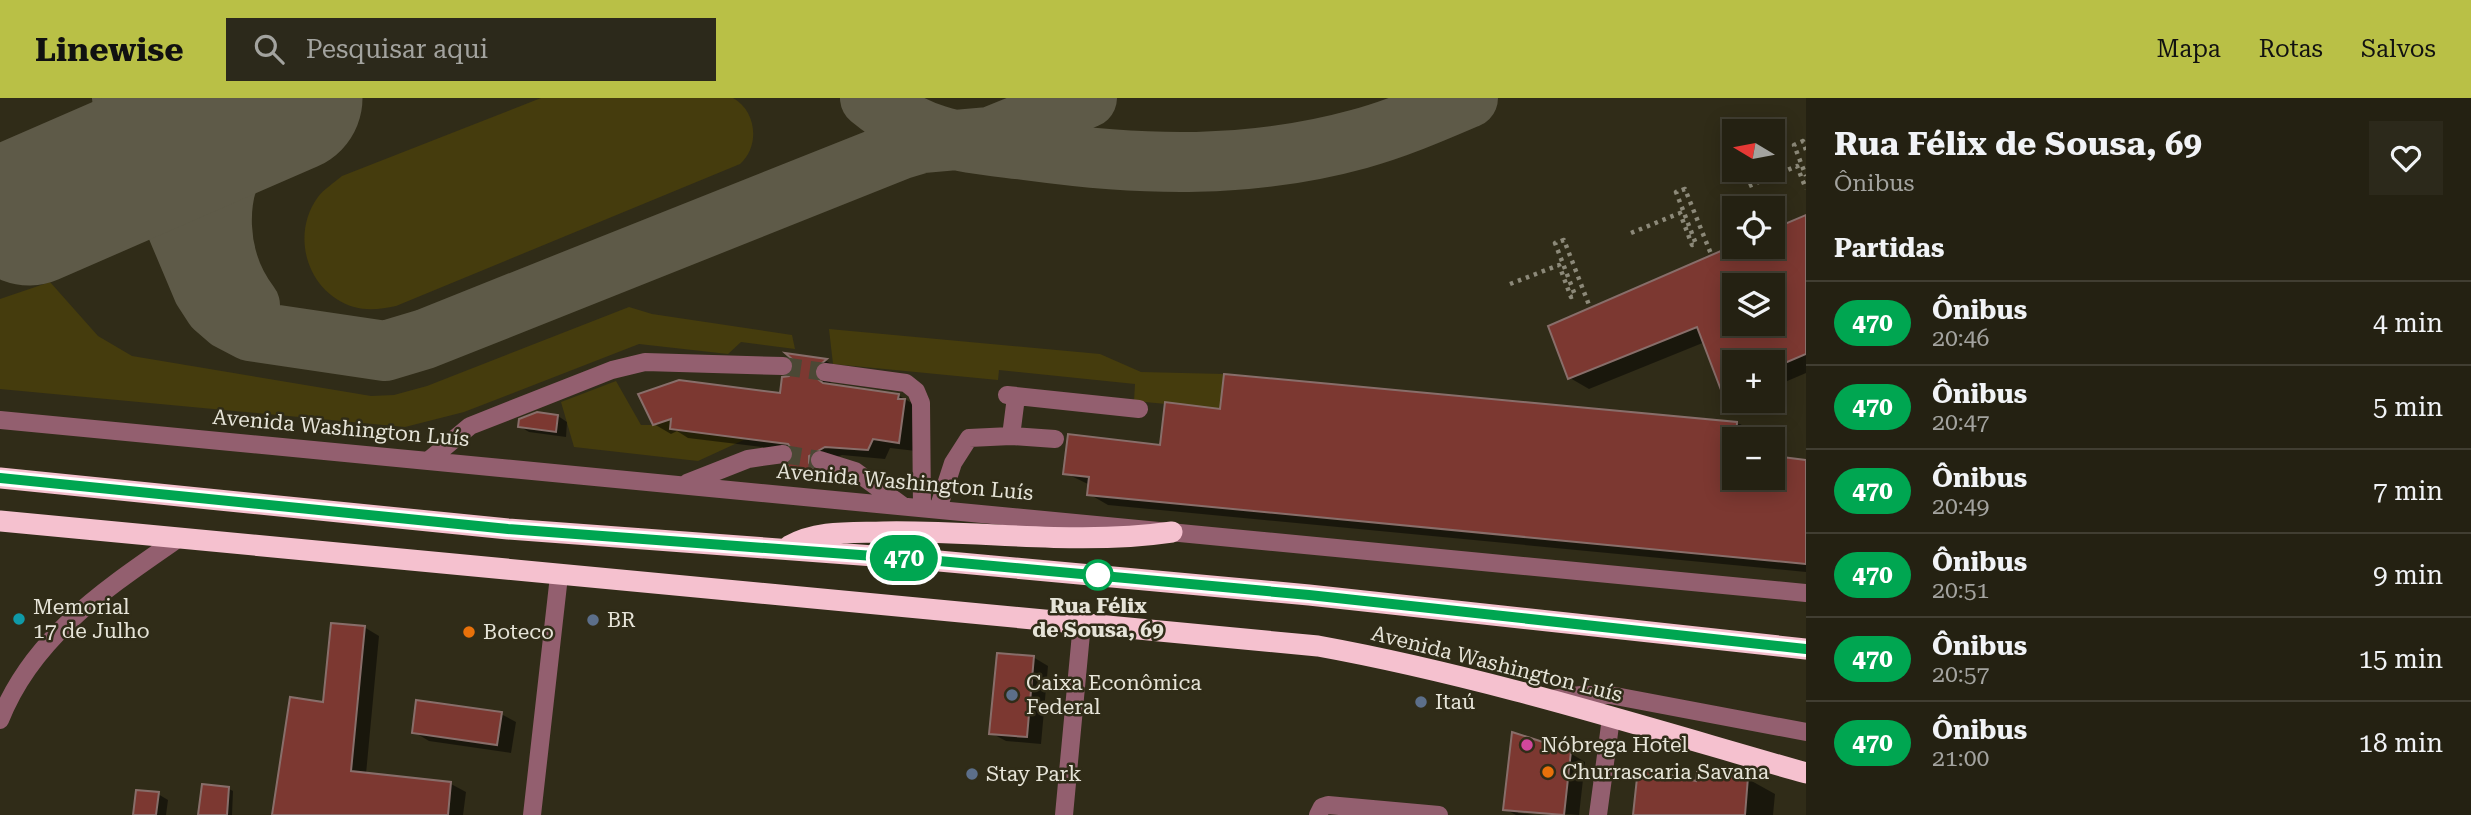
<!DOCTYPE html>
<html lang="pt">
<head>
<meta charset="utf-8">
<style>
  body { margin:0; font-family:"Roboto Serif",serif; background:#2c291b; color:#f1f3f6; height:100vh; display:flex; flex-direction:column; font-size:26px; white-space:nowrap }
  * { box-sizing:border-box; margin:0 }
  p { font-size:23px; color:#a3a39f }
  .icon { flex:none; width:38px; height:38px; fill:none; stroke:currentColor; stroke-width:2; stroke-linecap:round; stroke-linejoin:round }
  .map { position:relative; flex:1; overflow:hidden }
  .panel { display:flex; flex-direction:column; background:#242112; width:665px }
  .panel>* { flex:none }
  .badge { padding:0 14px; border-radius:23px; font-size:24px; line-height:46px }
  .needle { width:46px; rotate:280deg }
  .fabs { position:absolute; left:1722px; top:21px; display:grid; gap:14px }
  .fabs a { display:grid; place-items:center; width:63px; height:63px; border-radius:0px; background:#242112; box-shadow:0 4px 18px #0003,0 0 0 2px #413e32; font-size:35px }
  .map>.badge { position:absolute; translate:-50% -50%; box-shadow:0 0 0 4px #fff }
  h2 { padding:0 28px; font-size:26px; line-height:63px }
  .round { display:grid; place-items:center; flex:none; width:74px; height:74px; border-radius:0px; background:#2c291b }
  .overview { display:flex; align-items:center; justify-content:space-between; height:119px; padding:0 28px }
  h1 { font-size:33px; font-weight:700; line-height:52px }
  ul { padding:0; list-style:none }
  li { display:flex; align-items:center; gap:21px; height:84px; padding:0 28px; border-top:2px solid #413e32 }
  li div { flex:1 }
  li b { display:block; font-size:26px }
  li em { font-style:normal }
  li .badge { min-width:77px; font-weight:700; text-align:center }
  header { display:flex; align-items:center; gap:42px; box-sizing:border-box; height:98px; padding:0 35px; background:#b9c046; color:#111 }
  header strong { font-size:33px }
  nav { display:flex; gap:38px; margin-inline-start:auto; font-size:24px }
  .search { width:490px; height:63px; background:#2c291b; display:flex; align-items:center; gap:18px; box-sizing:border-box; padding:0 24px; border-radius:0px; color:#a3a39f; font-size:26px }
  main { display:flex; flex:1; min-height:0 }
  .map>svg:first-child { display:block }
  .green { fill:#453c0d }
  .shadow { fill:#0007; fill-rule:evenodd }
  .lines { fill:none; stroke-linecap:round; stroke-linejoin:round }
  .taxiway { stroke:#5e5a48; stroke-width:60 }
  .runway { stroke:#5e5a48; stroke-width:149 }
  .building { fill:#7c3831; stroke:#886e6a; stroke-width:2; fill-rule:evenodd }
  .minor-tunnel { stroke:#4b4835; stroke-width:18; stroke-dasharray:18 9; stroke-linecap:butt }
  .path { stroke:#8c8979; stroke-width:4.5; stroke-dasharray:3.5 5; stroke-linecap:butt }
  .minor { stroke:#935f6f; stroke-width:18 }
  .highway { stroke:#f5c1cf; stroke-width:21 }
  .line-casing { stroke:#fff; stroke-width:16 }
  .line { stroke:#00a651; stroke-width:10 }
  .stop-dot { fill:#fff; stroke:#00a651; stroke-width:3.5 }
  .culture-dot { fill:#0f9aa8; stroke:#302c18; stroke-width:2.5 }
  .service-dot { fill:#5c6f8a; stroke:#302c18; stroke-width:2.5 }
  .food-dot { fill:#e8710a; stroke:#302c18; stroke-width:2.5 }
  .hotel-dot { fill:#d1479c; stroke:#302c18; stroke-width:2.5 }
  .labels { text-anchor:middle; stroke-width:5; stroke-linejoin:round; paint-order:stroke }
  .street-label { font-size:21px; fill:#e6e4d8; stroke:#302c18 }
  .stop-label { font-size:21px; font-weight:bold; fill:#e6e4d8; stroke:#302c18 }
  .poi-label { font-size:21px; fill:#e6e4d8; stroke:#302c18; text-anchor:start }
</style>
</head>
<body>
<header>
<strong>Linewise</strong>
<div class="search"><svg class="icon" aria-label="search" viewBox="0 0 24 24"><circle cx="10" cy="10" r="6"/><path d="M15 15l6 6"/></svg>Pesquisar aqui</div>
<nav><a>Mapa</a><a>Rotas</a><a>Salvos</a></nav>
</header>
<main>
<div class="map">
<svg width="1806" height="717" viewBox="0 0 1806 717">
  <rect width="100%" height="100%" fill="#302c18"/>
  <path class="green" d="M 541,0 L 733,0 C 757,13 760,49 740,66 L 396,208 C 382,211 368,213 354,209 C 307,195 290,137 318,99 C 324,91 334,85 342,78 Z
    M 50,184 L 98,238 L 132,258 L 371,298 L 394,297 L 427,288 L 629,209 L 652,216 L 792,237 L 795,251 L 741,244 L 728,256 L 639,246 L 464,314 L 405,329 L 0,291 L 0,201 Z
    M 829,231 L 1100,256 L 1141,274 L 1224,276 L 1220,311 L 1134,303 L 1135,286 L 999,272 L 998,282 L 833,266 Z
    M 616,283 L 641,327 L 653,327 L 671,321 L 670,332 L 748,340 L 698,363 L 574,349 L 561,304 Z"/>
  <path class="shadow" d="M 1806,119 L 1806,275 L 1773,289 L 1773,264 L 1734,264 L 1734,297 L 1723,290 L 1705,244 L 1589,291 L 1570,280 L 1666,177 L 1735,149 L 1773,149 L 1773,133 ZM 1734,187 L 1773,187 L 1773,226 L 1734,226 Z
    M 790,258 L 826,263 L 841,271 L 830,281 L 831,288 L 898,297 L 915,307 L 916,353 L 890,350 L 885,361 L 842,357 L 834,360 L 825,369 L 829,381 L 804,378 L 788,369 L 796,353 L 688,340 L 677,333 L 671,336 L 654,326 L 640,297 L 781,297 L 796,269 Z
    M 1226,278 L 1740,326 L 1760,337 L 1759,341 L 1734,341 L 1734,380 L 1773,380 L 1773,360 L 1806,364 L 1806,474 L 1108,407 L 1089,396 L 1090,387 L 1065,375 L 1162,349 L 1222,313 Z
    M 558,318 L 567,324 L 566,339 L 529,334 L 519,328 Z
    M 364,529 L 379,538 L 366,676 L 451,686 L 466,694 L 463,717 L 274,717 L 325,606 Z
    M 1033,559 L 1048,568 L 1041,646 L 1006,643 L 991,635 Z
    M 501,616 L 516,624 L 511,655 L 429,643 L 414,634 Z
    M 1570,655 L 1585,664 L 1579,717 L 1518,712 L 1518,715 L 1535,717 L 1516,717 L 1505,711 Z
    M 1748,681 L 1775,696 L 1773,717 L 1635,717 L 1698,685 Z
    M 229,691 L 233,693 L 232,717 L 200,717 Z
    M 158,696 L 168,702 L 166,717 L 135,717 Z"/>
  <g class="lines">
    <path class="taxiway" d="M 122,0 L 203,192 L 214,209 L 229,222 L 250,233 L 385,253 L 425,241 L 902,51 L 922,45 L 990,39 L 1087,0
      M 870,0 C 925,45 965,44 1033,53 C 1144,68 1250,71 1359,41 C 1396,31 1433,15 1468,0
      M 250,207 C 216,163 211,95 245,49 C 258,31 274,16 289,0"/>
    <path class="runway" d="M 29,113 L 288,0"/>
  </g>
  <path class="building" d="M 1806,117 L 1806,256 L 1773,270 L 1773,264 L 1734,264 L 1734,286 L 1721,292 L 1697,229 L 1568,281 L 1548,228 L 1730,149 L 1773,149 L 1773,131 ZM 1734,187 L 1773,187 L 1773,226 L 1734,226 Z
    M 785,255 L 827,261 L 814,272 L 815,279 L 823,285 L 899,296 L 898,301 L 905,301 L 899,345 L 873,341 L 868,352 L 825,349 L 809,358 L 809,365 L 814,372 L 786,369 L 794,355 L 788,346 L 670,331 L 671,321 L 653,327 L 638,296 L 679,282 L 780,295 L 782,279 L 789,278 L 794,269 L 793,262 Z
    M 1224,276 L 1737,324 L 1734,380 L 1773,380 L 1773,358 L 1806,362 L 1806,466 L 1087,397 L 1089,379 L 1063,376 L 1068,336 L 1160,347 L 1165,304 L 1220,311 Z
    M 537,314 L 558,317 L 556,334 L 518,329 L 519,321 Z
    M 331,525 L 365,528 L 351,673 L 451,684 L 448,717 L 272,717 L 290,599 L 323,604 Z
    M 997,555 L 1034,558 L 1027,639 L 989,636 Z
    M 416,602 L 502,614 L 497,647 L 412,635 Z
    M 1512,634 L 1571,653 L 1564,717 L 1503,712 Z
    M 1648,672 L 1696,683 L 1697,674 L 1748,679 L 1745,717 L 1633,717 L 1637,680 Z
    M 202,686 L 229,689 L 227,717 L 198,717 Z
    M 136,692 L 159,694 L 156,717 L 133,717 Z"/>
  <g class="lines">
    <path class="minor-tunnel" d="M 783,268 L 825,274
      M 783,356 L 820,362"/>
    <path class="path" d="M 1806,52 L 1803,43 L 1794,47 L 1806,78
      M 1749,88 L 1797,68 L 1806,91
      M 1631,135 L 1680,115 L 1692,147 L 1696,146 L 1676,94 L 1685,91 L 1711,156
      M 1510,186 L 1559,167 L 1571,199 L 1575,197 L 1555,145 L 1564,142 L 1589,207"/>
    <path class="minor" d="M 825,274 L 906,285 L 916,293 L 921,305 L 922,410
      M 1007,297 L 1139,311
      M 1016,299 L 1011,338 L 1055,341
      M 0,322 L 1806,495
      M 820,362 L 855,373 L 903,408
      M 428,363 L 470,328 L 612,272 L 645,264 L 783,268
      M 687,385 L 748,361 L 783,356
      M 938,411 L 953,365 L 969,340 L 1011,338
      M 1552,601 L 1581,597 L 1610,597 L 1806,634
      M 0,622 C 33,538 107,490 179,440
      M 532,717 L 559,478
      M 1064,717 L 1082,525
      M 1318,717 L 1322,709 L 1328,707 L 1439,717
      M 1598,717 L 1611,620"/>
    <path class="highway" d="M 0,380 L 508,431 L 928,462 L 1309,497 L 1806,551
      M 0,423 L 1318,548 C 1483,578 1644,629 1806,675
      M 789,448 C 818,432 851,435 883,434 C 979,432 1077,448 1172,434"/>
  </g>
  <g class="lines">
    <g class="line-casing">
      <path id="line" d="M 0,380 L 508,431 L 928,462 L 1309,497 L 1806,551"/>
    </g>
    <use href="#line" class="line"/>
  </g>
  <circle class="stop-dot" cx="1098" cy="477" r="14"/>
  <circle class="culture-dot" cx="19" cy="521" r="7"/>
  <g class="service-dot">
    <circle cx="593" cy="522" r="7"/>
    <circle cx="1012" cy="597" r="7"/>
    <circle cx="1421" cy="604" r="7"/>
    <circle cx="972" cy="676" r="7"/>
  </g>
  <g class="food-dot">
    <circle cx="469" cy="534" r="7"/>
    <circle cx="1548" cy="674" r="7"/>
  </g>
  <circle class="hotel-dot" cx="1527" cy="647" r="7"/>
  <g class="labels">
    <g class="street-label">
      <text transform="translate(341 330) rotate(5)" y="7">Avenida Washington Luís</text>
      <text transform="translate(905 384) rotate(5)" y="7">Avenida Washington Luís</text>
      <text transform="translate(1497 566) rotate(14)" y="7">Avenida Washington Luís</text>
    </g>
    <g class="stop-label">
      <text x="1098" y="515">Rua Félix<tspan x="1098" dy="24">de Sousa, 69</tspan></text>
    </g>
    <g class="poi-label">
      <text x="33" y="516">Memorial<tspan x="33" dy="24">17 de Julho</tspan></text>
      <text x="607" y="529">BR</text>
      <text x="483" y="541">Boteco</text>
      <text x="1026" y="592">Caixa Econômica<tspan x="1026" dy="24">Federal</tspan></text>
      <text x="1435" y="611">Itaú</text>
      <text x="1541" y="654">Nóbrega Hotel</text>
      <text x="1562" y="681">Churrascaria Savana</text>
      <text x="986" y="683">Stay Park</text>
    </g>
  </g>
</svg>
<div class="fabs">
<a><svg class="needle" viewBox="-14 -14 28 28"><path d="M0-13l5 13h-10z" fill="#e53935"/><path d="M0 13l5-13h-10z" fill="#a3a39f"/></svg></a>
<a><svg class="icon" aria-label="locate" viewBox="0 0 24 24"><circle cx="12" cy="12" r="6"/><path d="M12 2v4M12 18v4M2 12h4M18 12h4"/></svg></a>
<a><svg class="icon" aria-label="layers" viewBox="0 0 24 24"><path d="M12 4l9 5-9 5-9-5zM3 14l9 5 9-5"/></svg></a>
<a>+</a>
<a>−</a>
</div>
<b class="badge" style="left:904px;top:460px;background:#00a651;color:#fff">470</b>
</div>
<section class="panel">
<div class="overview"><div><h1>Rua Félix de Sousa, 69</h1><p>Ônibus</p></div><a class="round"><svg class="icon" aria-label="heart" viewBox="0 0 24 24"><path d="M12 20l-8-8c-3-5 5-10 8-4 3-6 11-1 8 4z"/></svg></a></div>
<h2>Partidas</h2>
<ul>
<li><span class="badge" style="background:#00a651;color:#fff">470</span><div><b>Ônibus</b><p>20:46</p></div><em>4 min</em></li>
<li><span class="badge" style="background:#00a651;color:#fff">470</span><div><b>Ônibus</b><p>20:47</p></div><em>5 min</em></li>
<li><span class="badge" style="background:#00a651;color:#fff">470</span><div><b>Ônibus</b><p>20:49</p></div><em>7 min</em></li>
<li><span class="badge" style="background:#00a651;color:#fff">470</span><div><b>Ônibus</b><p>20:51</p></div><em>9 min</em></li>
<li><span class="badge" style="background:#00a651;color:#fff">470</span><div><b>Ônibus</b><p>20:57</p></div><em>15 min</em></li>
<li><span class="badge" style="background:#00a651;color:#fff">470</span><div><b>Ônibus</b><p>21:00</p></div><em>18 min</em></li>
</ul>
</section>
</main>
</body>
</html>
